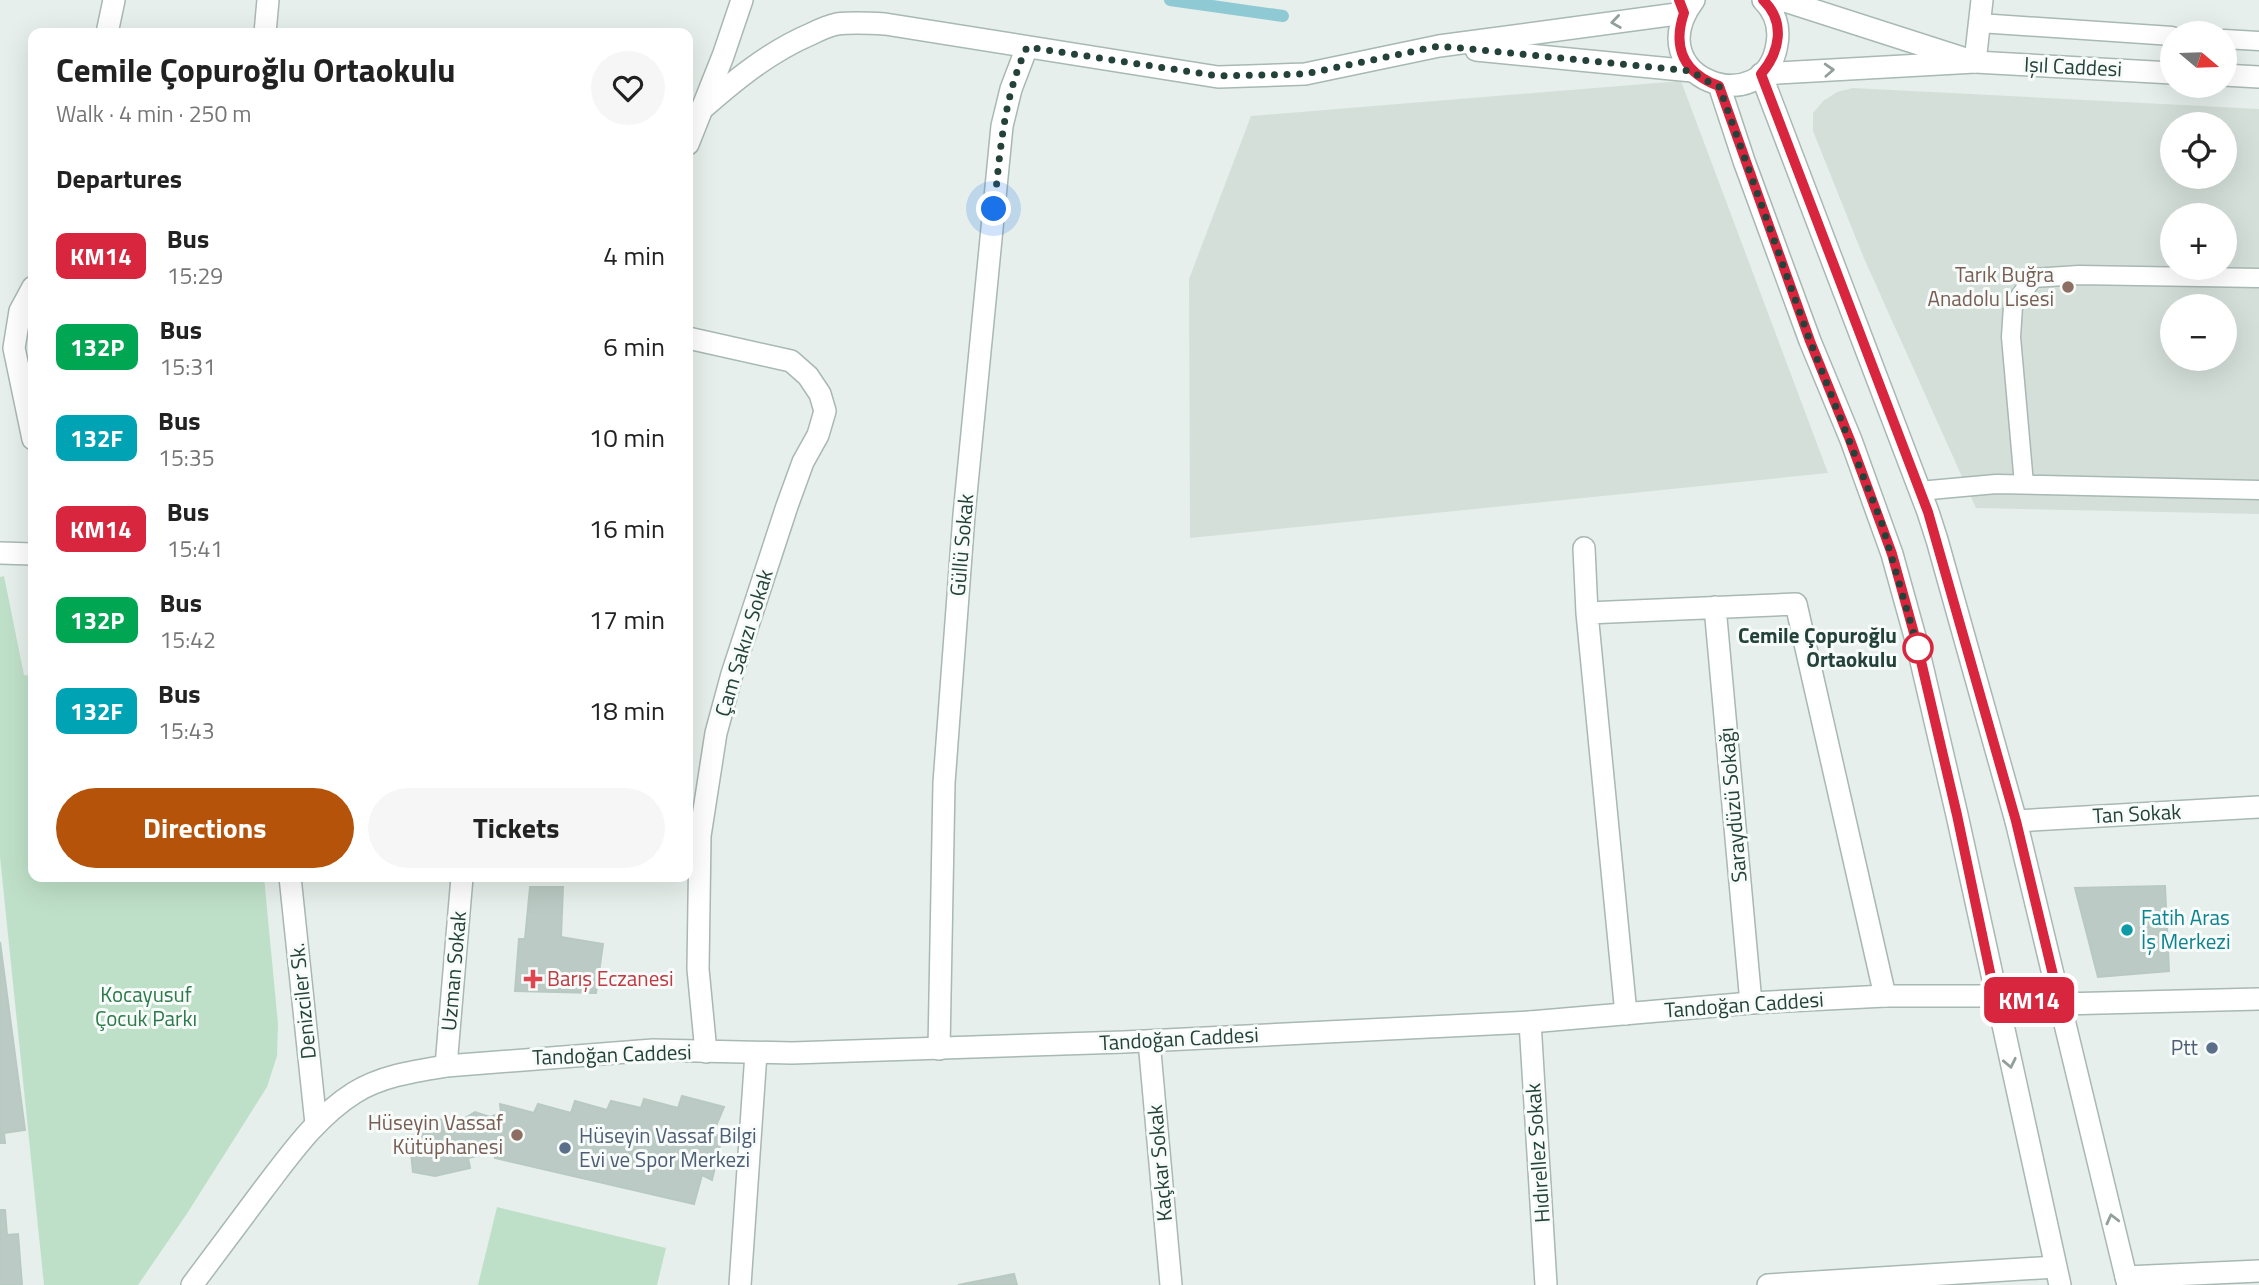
<!DOCTYPE html>
<html lang="en">
<head>
<meta charset="utf-8">
<style>
  body { margin:0; font-family:"Titillium Web",sans-serif; background:#f6f6f6; color:#222; height:100vh; display:flex; flex-direction:column; font-size:26px; white-space:nowrap }
  * { box-sizing:border-box; margin:0 }
  p { font-size:23px; color:#767676 }
  .icon { flex:none; width:38px; height:38px; fill:none; stroke:currentColor; stroke-width:2; stroke-linecap:round; stroke-linejoin:round }
  .map { position:relative; flex:1; overflow:hidden }
  .details { position:absolute; left:28px; top:28px; width:665px; height:854px; display:flex; flex-direction:column; background:#fff; border-radius:14px; box-shadow:0 7px 28px #0002 }
  .details>* { flex:none }
  .badge { padding:0 14px; border-radius:10px; font-size:24px; line-height:46px }
  .needle { width:46px; rotate:109deg }
  .controls { position:absolute; left:2160px; top:21px; display:grid; gap:14px }
  .controls a { display:grid; place-items:center; width:77px; height:77px; border-radius:50%; background:#fff; box-shadow:0 7px 28px #0002; font-size:35px }
  .you { position:absolute; width:35px; height:35px; margin:-18px; border:5px solid #fff; border-radius:50%; background:#1a73e8; box-shadow:0 0 0 10px #1a73e833 }
  .map>.badge { position:absolute; translate:-50% -50%; box-shadow:0 0 0 4px #fff }
  h2 { padding:0 28px; font-size:26px; line-height:63px }
  .round { display:grid; place-items:center; flex:none; width:74px; height:74px; border-radius:37px; background:#f6f6f6 }
  .headline { display:flex; align-items:center; justify-content:space-between; height:119px; padding:0 28px }
  h1 { font-size:33px; font-weight:700; line-height:52px }
  .action { display:flex; gap:14px; margin-top:auto; padding:14px 28px }
  .action a { flex:1; height:80px; border-radius:42px; background:#b45309; color:#fff; font-size:28px; font-weight:700; line-height:80px; text-align:center }
  .action a+a { background:#f6f6f6; color:#222 }
  ul { padding:0; list-style:none }
  li { display:flex; align-items:center; gap:21px; height:91px; padding:0 28px }
  li div { flex:1 }
  li b { display:block; font-size:26px }
  li em { font-style:normal }
  li .badge { min-width:77px; font-weight:700; text-align:center }
  .map>svg:first-child { display:block }
  .built { fill:#d4dfda; fill-rule:evenodd }
  .green { fill:#bfe0c8 }
  .lines { fill:none; stroke-linecap:round; stroke-linejoin:round }
  .stream { stroke:#8ec9d4; stroke-width:12 }
  .building { fill:#bbcac4; stroke:#b8c9c2; stroke-width:2 }
  .service-casing { stroke:#a8b8b2; stroke-width:21 }
  .minor-casing { stroke:#a8b8b2; stroke-width:24 }
  .tertiary-casing { stroke:#a8b8b2; stroke-width:24 }
  .service { stroke:#fff; stroke-width:18 }
  .minor { stroke:#fff; stroke-width:21 }
  .tertiary { stroke:#fff; stroke-width:21 }
  .oneway { stroke:#92a09c }
  .line-casing { stroke:#fff; stroke-width:16 }
  .line { stroke:#d7263d; stroke-width:10 }
  .walk { stroke:#24423a; stroke-width:7; stroke-dasharray:0 12.6 }
  .education-dot { fill:#8d6e63; stroke:#f7fbf9; stroke-width:2.5 }
  .stop-dot { fill:#fff; stroke:#d7263d; stroke-width:3.5 }
  .culture-dot { fill:#0f9aa8; stroke:#f7fbf9; stroke-width:2.5 }
  .health-dot { fill:#e0444e; stroke:#f7fbf9; stroke-width:2.5 }
  .service-dot { fill:#5c6f8a; stroke:#f7fbf9; stroke-width:2.5 }
  .labels { text-anchor:middle; stroke-width:6; stroke-linejoin:round; paint-order:stroke }
  .street-label { font-size:21px; fill:#24423a; stroke:#f7fbf9 }
  .education-label { font-size:21px; fill:#785e54; stroke:#f7fbf9; text-anchor:end }
  .stop-label { font-size:21px; font-weight:bold; fill:#24423a; stroke:#f7fbf9; text-anchor:end }
  .culture-label { font-size:21px; fill:#0d838f; stroke:#f7fbf9; text-anchor:start }
  .health-label { font-size:21px; fill:#be3a42; stroke:#f7fbf9; text-anchor:start }
  .park-label { font-size:21px; fill:#2d7a4b; stroke:#f7fbf9 }
  .service-label { font-size:21px; fill:#4e5e75; stroke:#f7fbf9; text-anchor:end }
</style>
</head>
<body>
<div class="map">
<svg width="2259" height="1285" viewBox="0 0 2259 1285">
  <rect width="100%" height="100%" fill="#e6efeb"/>
  <path class="built" d="M 1681,81 L 1828,473 L 1190,538 L 1189,279 L 1251,116 Z
    M 1853,88 L 2259,109 L 2259,514 L 1976,508 L 1863,256 L 1813,131 L 1813,113 L 1823,101 L 1837,92 ZM 2172,124 L 2224,124 L 2224,177 L 2172,177 ZM 2172,215 L 2224,215 L 2224,268 L 2172,268 ZM 2172,306 L 2224,306 L 2224,359 L 2172,359 Z"/>
  <path class="green" d="M 4,576 L 24,675 L 33,676 L 33,877 L 264,877 L 278,1024 L 277,1056 L 267,1087 L 188,1212 L 138,1285 L 44,1285 L 0,857 L 0,577 Z
    M 497,1207 L 666,1248 L 657,1285 L 478,1285 Z"/>
  <g class="lines">
    <path class="stream" d="M 1170,0 L 1283,16"/>
  </g>
  <path class="building" d="M 2165,886 L 2169,971 L 2098,977 L 2075,888 Z
    M 530,887 L 563,887 L 561,937 L 603,944 L 596,993 L 515,991 L 519,939 L 525,939 Z
    M 0,942 L 25,1130 L 4,1133 L 5,1143 L 0,1143 Z
    M 682,1096 L 724,1107 L 713,1133 L 722,1137 L 712,1180 L 702,1175 L 694,1204 L 495,1158 L 494,1152 L 468,1158 L 470,1168 L 435,1176 L 413,1172 L 410,1144 L 419,1126 L 439,1119 L 455,1124 L 475,1112 L 490,1117 L 501,1113 L 500,1104 L 534,1113 L 538,1104 L 571,1113 L 575,1101 L 607,1110 L 611,1101 L 641,1108 L 644,1099 L 678,1108 Z
    M 0,1210 L 5,1210 L 7,1235 L 18,1234 L 22,1285 L 0,1285 Z
    M 1014,1274 L 1017,1285 L 958,1285 Z"/>
  <g class="lines">
    <g class="service-casing">
      <path id="service" d="M 1979,23 L 2172,36
        M 2224,39 L 2259,41
        M 2024,484 L 2011,337 L 2013,306 L 2033,278 L 2079,275 L 2259,278
        M 1919,491 L 1996,484 L 2259,490"/>
    </g>
    <g class="minor-casing">
      <path id="minor" d="M 1982,0 L 1975,62 L 2172,73
        M 107,33 L 114,0
        M 265,33 L 268,0
        M 1476,50 L 1692,71
        M 2224,75 L 2259,77
        M 701,110 C 735,80 769,52 811,34 C 819,30 828,26 837,24 C 853,22 869,23 885,24 L 1218,77 L 1305,74 L 1439,46 L 1684,13
        M 688,144 L 723,56 L 742,0
        M 33,287 L 20,311 L 14,348 L 33,439
        M 688,338 L 791,361 L 808,376 L 820,394 L 825,411 L 818,435 L 803,462 L 787,506 L 732,674 L 716,733 L 700,836 L 698,969 L 706,1052
        M 1584,548 L 1587,613 L 1626,1014
        M 0,553 L 33,554
        M 1715,607 L 1751,1003
        M 1587,613 L 1796,604 L 1885,996
        M 2016,821 L 2259,807
        M 290,877 L 316,1124
        M 1530,1022 L 1546,1285
        M 1149,1041 L 1171,1285
        M 939,1049 L 944,783 L 964,515 L 1002,126 L 1011,89 L 1027,47
        M 446,1066 L 462,877
        M 2126,1277 L 2259,1271
        M 740,1285 L 756,1053
        M 1768,1285 L 2055,1267"/>
    </g>
    <g class="tertiary-casing">
      <path id="tertiary" d="M 1694,0 C 1636,78 1765,123 1777,44 C 1780,27 1775,12 1763,0
        M 1761,74 L 1928,512 L 1937,540 L 2016,821 L 2128,1285
        M 1761,74 L 1975,62 L 1782,0
        M 1719,85 L 1744,161 L 1810,341 L 1851,440 L 1892,554 L 1917,644 L 1957,815 L 2060,1285
        M 192,1285 C 216,1253 239,1222 263,1190 C 290,1155 316,1117 354,1093 C 381,1076 415,1071 446,1066 L 653,1050 L 792,1053 L 1124,1042 L 1530,1022 L 1751,1003 L 1885,996 L 1995,996 L 2061,1004 L 2259,999"/>
    </g>
    <use href="#service" class="service"/>
    <use href="#minor" class="minor"/>
    <use href="#tertiary" class="tertiary"/>
  </g>
  <defs><path id="oneway-chevron" d="M-2-3.5L2.5 0L-2 3.5" fill="none" stroke-width="1.6" stroke-linecap="round" stroke-linejoin="round" transform="scale(1.75)"/></defs>
  <g class="oneway">
    <use href="#oneway-chevron" transform="translate(1616 22) rotate(172)"/>
    <use href="#oneway-chevron" transform="translate(1829 70) rotate(-3)"/>
    <use href="#oneway-chevron" transform="translate(2010 1063) rotate(78)"/>
    <use href="#oneway-chevron" transform="translate(2112 1219) rotate(-104)"/>
  </g>
  <g class="lines">
    <g class="line-casing">
      <path id="line" d="M 1679,0 L 1684,13 C 1672,48 1684,73 1719,86 L 1810,341 L 1850,440 L 1892,554 L 1917,644 L 1957,815 L 1995,996 L 2060,1004 L 2016,821 L 1928,512 L 1761,74 C 1780,52 1786,22 1763,0"/>
    </g>
    <use href="#line" class="line"/>
    <path class="walk" d="M 994,209 C 1000,154 1003,98 1027,47 L 1218,76 L 1305,74 L 1439,46 L 1692,71 L 1704,80 L 1719,86 L 1810,341 L 1882,524 L 1918,648"/>
  </g>
  <g class="education-dot">
    <circle cx="2068" cy="287" r="7"/>
    <circle cx="517" cy="1135" r="7"/>
  </g>
  <circle class="stop-dot" cx="1918" cy="648" r="14"/>
  <circle class="culture-dot" cx="2127" cy="930" r="7"/>
  <path class="health-dot" d="M529.5 968.5h7v7h7v7h-7v7h-7v-7h-7v-7h7z"/>
  <g class="service-dot">
    <circle cx="2212" cy="1048" r="7"/>
    <circle cx="565" cy="1148" r="7"/>
  </g>
  <g class="labels">
    <g class="street-label">
      <text transform="translate(2073 67) rotate(3)" y="7">Işıl Caddesi</text>
      <text transform="translate(962 545) rotate(-85)" y="7">Güllü Sokak</text>
      <text transform="translate(744 643) rotate(-73)" y="7">Çam Sakızı Sokak</text>
      <text transform="translate(1733 805) rotate(-95)" y="7">Saraydüzü Sokağı</text>
      <text transform="translate(2137 814) rotate(-3)" y="7">Tan Sokak</text>
      <text transform="translate(454 971) rotate(-85)" y="7">Uzman Sokak</text>
      <text transform="translate(303 1001) rotate(-96)" y="7">Denizciler Sk.</text>
      <text transform="translate(1744 1005) rotate(-4)" y="7">Tandoğan Caddesi</text>
      <text transform="translate(1179 1039) rotate(-3)" y="7">Tandoğan Caddesi</text>
      <text transform="translate(612 1055) rotate(-2)" y="7">Tandoğan Caddesi</text>
      <text transform="translate(1538 1153) rotate(-94)" y="7">Hıdırellez Sokak</text>
      <text transform="translate(1160 1163) rotate(-95)" y="7">Kaçkar Sokak</text>
    </g>
    <g class="education-label">
      <text x="2054" y="282">Tarık Buğra<tspan x="2054" dy="24">Anadolu Lisesi</tspan></text>
      <text x="503" y="1130">Hüseyin Vassaf<tspan x="503" dy="24">Kütüphanesi</tspan></text>
    </g>
    <g class="stop-label">
      <text x="1897" y="643">Cemile Çopuroğlu<tspan x="1897" dy="24">Ortaokulu</tspan></text>
    </g>
    <g class="culture-label">
      <text x="2141" y="925">Fatih Aras<tspan x="2141" dy="24">İş Merkezi</tspan></text>
    </g>
    <g class="health-label">
      <text x="547" y="986">Barış Eczanesi</text>
    </g>
    <g class="park-label">
      <text x="146" y="1002">Kocayusuf<tspan x="146" dy="24">Çocuk Parkı</tspan></text>
    </g>
    <g class="service-label">
      <text x="2198" y="1055">Ptt</text>
      <text x="579" y="1143" text-anchor="start">Hüseyin Vassaf Bilgi<tspan x="579" dy="24">Evi ve Spor Merkezi</tspan></text>
    </g>
  </g>
</svg>
<div class="controls">
<a><svg class="needle" viewBox="-14 -14 28 28"><path d="M0-13l5 13h-10z" fill="#e53935"/><path d="M0 13l5-13h-10z" fill="#767676"/></svg></a>
<a><svg class="icon" aria-label="locate" viewBox="0 0 24 24"><circle cx="12" cy="12" r="6"/><path d="M12 2v4M12 18v4M2 12h4M18 12h4"/></svg></a>
<a>+</a>
<a>−</a>
</div>
<div class="you" style="left:994px;top:209px"></div>
<b class="badge" style="left:2029px;top:1000px;background:#d7263d;color:#fff">KM14</b>
<section class="details">
<div class="headline"><div><h1>Cemile Çopuroğlu Ortaokulu</h1><p>Walk · 4 min · 250 m</p></div><a class="round"><svg class="icon" aria-label="heart" viewBox="0 0 24 24"><path d="M12 20l-8-8c-3-5 5-10 8-4 3-6 11-1 8 4z"/></svg></a></div>
<h2>Departures</h2>
<ul>
<li><span class="badge" style="background:#d7263d;color:#fff">KM14</span><div><b>Bus</b><p>15:29</p></div><em>4 min</em></li>
<li><span class="badge" style="background:#00a651;color:#fff">132P</span><div><b>Bus</b><p>15:31</p></div><em>6 min</em></li>
<li><span class="badge" style="background:#00a3b4;color:#fff">132F</span><div><b>Bus</b><p>15:35</p></div><em>10 min</em></li>
<li><span class="badge" style="background:#d7263d;color:#fff">KM14</span><div><b>Bus</b><p>15:41</p></div><em>16 min</em></li>
<li><span class="badge" style="background:#00a651;color:#fff">132P</span><div><b>Bus</b><p>15:42</p></div><em>17 min</em></li>
<li><span class="badge" style="background:#00a3b4;color:#fff">132F</span><div><b>Bus</b><p>15:43</p></div><em>18 min</em></li>
</ul>
<div class="action"><a>Directions</a><a>Tickets</a></div>
</section>
</div>
</body>
</html>
